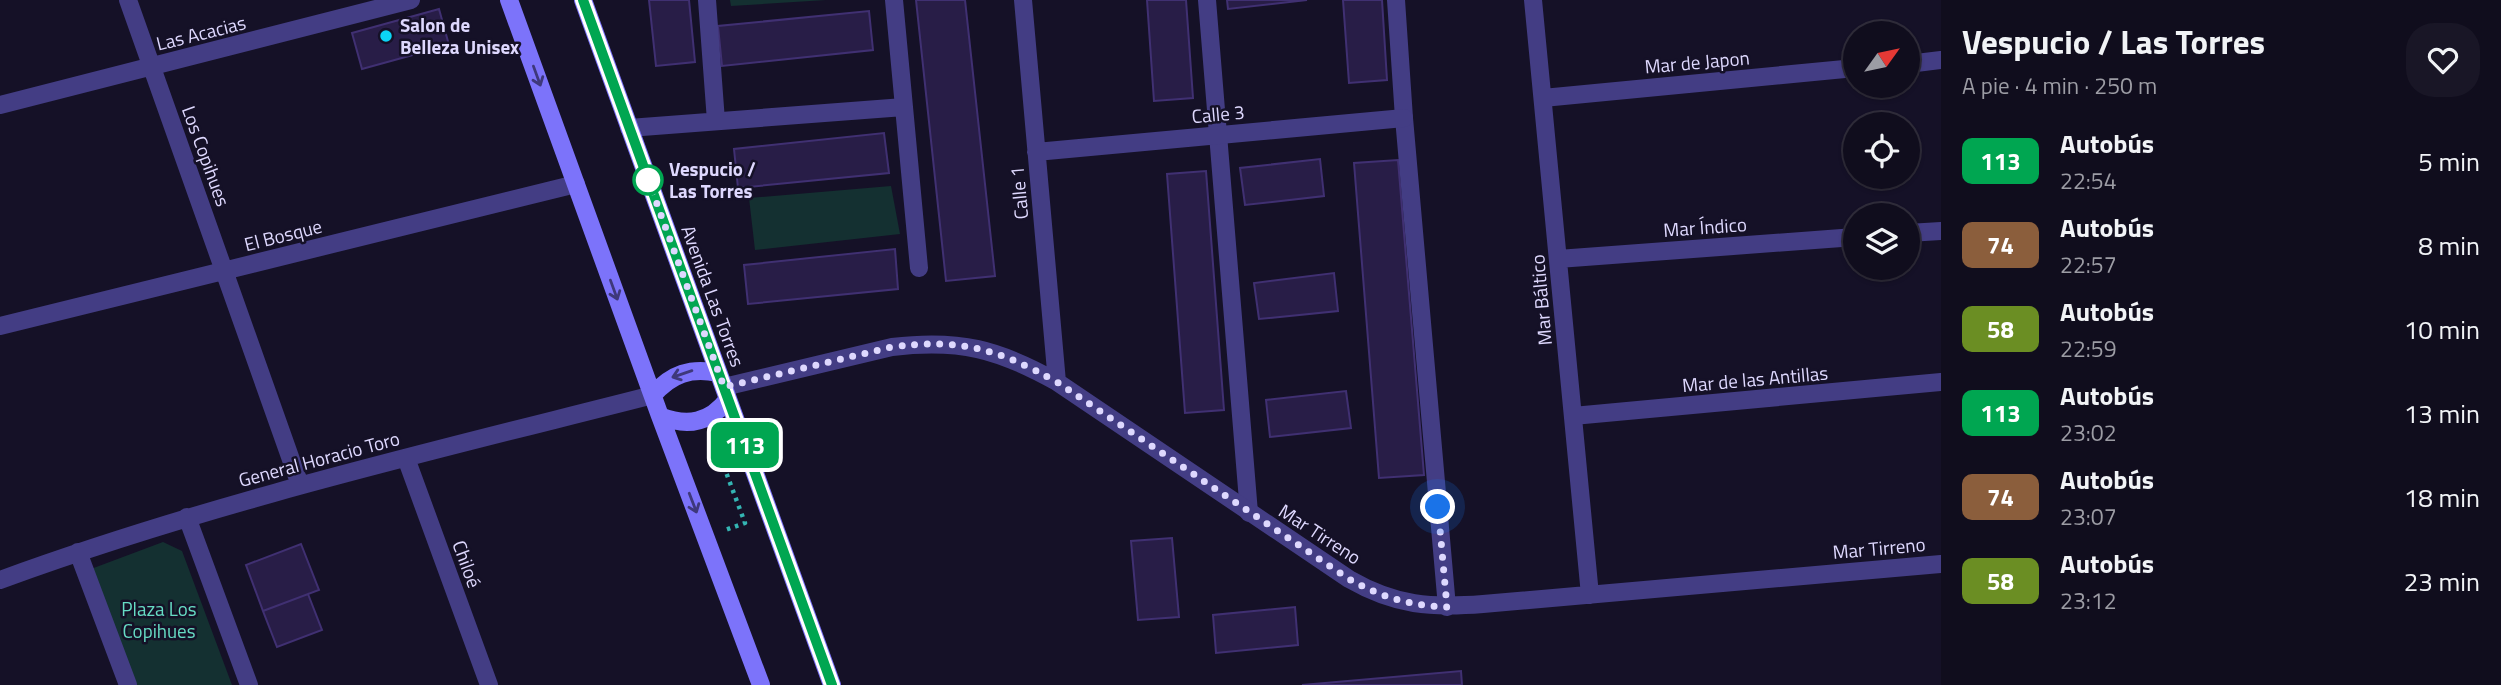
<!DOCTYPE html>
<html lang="es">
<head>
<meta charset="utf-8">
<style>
  body { margin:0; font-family:"Titillium Web",sans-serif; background:#191626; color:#f1f3f6; height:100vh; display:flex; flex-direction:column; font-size:26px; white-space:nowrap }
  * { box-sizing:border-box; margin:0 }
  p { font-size:23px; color:#9c9ca4 }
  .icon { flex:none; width:38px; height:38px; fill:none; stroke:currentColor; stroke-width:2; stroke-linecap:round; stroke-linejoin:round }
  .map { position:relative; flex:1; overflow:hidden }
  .details { display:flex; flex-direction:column; background:#100d1d; width:560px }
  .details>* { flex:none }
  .badge { padding:0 14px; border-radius:10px; font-size:24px; line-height:46px }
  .needle { width:46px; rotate:57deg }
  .tools { position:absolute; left:1843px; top:21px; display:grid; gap:14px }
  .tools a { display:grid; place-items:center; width:77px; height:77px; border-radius:50%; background:#100d1d; box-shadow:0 2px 5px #0004,0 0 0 2px #302d3b; font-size:35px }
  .you { position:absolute; width:35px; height:35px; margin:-18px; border:5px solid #fff; border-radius:50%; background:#1a73e8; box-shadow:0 0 0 10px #1a73e833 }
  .map>.badge { position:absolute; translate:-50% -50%; box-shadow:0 0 0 4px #fff }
  .round { display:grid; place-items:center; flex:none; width:74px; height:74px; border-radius:28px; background:#191626 }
  .head { display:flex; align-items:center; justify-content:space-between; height:119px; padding:0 21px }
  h1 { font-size:33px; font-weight:700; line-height:52px }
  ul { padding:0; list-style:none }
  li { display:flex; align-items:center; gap:21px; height:84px; padding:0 21px }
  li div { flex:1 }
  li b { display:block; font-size:26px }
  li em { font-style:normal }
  li .badge { min-width:77px; font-weight:700; text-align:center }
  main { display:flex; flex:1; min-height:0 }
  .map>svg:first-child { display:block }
  .green { fill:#143031 }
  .building { fill:#281d47; stroke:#403072; stroke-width:2 }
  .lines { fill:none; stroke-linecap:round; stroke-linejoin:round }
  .path { stroke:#34b5b3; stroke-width:4.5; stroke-dasharray:3.5 5; stroke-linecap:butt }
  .lane { stroke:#433d84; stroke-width:18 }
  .street { stroke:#433d84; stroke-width:18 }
  .secondary { stroke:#7c73fa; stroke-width:18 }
  .oneway { stroke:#3e387b }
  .line-casing { stroke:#fff; stroke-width:16 }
  .line { stroke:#00a651; stroke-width:10 }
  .walk { stroke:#ded8fe; stroke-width:7; stroke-dasharray:0 12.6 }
  .poi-dot { fill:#0cd4f6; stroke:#151127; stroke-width:2.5 }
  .stop-dot { fill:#fff; stroke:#00a651; stroke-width:3.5 }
  .labels { text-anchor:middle; stroke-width:5; stroke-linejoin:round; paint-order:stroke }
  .poi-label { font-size:19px; font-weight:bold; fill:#ded8fe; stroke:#151127; text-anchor:start }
  .street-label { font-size:19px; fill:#ded8fe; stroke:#151127 }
  .stop-label { font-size:19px; font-weight:bold; fill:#ded8fe; stroke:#151127; text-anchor:start }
  .park-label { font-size:19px; fill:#66dcc4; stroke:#151127 }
</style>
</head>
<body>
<main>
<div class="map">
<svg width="1941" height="685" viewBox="0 0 1941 685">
  <rect width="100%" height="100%" fill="#151127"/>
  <path class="green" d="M 730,0 L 826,0 L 731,6 Z
    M 891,186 L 900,234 L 755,250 L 749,198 Z
    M 163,542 L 182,551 L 232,685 L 135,685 L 91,569 Z"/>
  <path class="building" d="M 649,0 L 689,0 L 695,62 L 656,66 Z
    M 916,0 L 965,0 L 995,276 L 946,281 Z
    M 1147,0 L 1186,0 L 1193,98 L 1154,101 Z
    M 1227,0 L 1307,0 L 1228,9 Z
    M 1343,0 L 1382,0 L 1387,80 L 1349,83 Z
    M 439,9 L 449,45 L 362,69 L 352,33 Z
    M 869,11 L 873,50 L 722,66 L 718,26 Z
    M 884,133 L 889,173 L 738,188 L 734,149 Z
    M 1320,159 L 1324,196 L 1245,205 L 1240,168 Z
    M 1398,160 L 1424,475 L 1379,478 L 1354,163 Z
    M 1206,171 L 1224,410 L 1185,413 L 1167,174 Z
    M 895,249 L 898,289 L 748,304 L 744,265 Z
    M 1334,273 L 1338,311 L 1259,319 L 1254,283 Z
    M 1346,391 L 1351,428 L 1270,437 L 1266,400 Z
    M 1172,538 L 1179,617 L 1138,620 L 1131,541 Z
    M 301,544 L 319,590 L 263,611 L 246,565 Z
    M 308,594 L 322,630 L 277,647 L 263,611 Z
    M 1295,607 L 1298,645 L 1216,653 L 1213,615 Z
    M 1461,671 L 1462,685 L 1302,685 Z"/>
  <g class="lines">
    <path class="path" d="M 723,446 L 717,448 L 745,523 L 725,530"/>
    <path class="lane" d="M 707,0 L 716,121
      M 894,0 L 919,268
      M 1207,0 L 1249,513
      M 1396,0 L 1404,118 L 1447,607
      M 629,128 L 904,107"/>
    <path class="street" d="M 128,0 L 300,485
      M 1023,0 L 1057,382
      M 1533,0 L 1590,595
      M 1908,64 L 1941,60
      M 1543,98 L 1855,68
      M 0,105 L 411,0
      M 1036,152 L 1404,118
      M 1908,233 L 1941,231
      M 1558,259 L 1855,237
      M 0,326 L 576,184
      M 724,387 L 892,347 C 960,339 998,349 1057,382 L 1349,579 C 1396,606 1431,608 1483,604 L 1941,564
      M 1573,416 L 1941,382
      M 406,458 L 489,685
      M 187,517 L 249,685
      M 78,552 L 128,685
      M 0,580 C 213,502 433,451 653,395"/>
    <path class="secondary" d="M 509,0 L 660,416 L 761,685
      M 583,0 L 832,685
      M 653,395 C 671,374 691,367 718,373
      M 660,416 C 687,427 710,423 728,399"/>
  </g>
  <defs><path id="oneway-shaft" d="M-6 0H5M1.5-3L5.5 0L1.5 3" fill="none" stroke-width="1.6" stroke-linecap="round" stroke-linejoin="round" transform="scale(1.75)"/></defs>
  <g class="oneway">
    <use href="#oneway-shaft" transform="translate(537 76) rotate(70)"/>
    <use href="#oneway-shaft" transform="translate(614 290) rotate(70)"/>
    <use href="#oneway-shaft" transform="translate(682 374) rotate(161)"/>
    <use href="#oneway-shaft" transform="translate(693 503) rotate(69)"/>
  </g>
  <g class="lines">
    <g class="line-casing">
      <path id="line" d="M 583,0 L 832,685"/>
    </g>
    <use href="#line" class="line"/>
    <path class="walk" d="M 648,180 L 646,174 L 724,387 L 892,347 C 960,338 998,349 1057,382 L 1349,579 C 1381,597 1411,606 1447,607 L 1438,507"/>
  </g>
  <circle class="poi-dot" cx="386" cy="36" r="7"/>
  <circle class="stop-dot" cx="648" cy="180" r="14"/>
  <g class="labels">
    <g class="poi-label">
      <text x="400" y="32">Salon de<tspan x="400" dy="22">Belleza Unisex</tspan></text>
    </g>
    <g class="street-label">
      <text transform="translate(201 33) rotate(-14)" y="7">Las Acacias</text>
      <text transform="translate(1697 62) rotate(-5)" y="7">Mar de Japon</text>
      <text transform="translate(1218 114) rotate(-5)" y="7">Calle 3</text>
      <text transform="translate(206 156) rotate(70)" y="7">Los Copihues</text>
      <text transform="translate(1019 193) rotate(-95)" y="7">Calle 1</text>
      <text transform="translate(1705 227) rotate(-4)" y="7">Mar Índico</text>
      <text transform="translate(283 235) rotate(-14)" y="7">El Bosque</text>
      <text transform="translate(713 296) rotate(70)" y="7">Avenida Las Torres</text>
      <text transform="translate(1541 300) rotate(-95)" y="7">Mar Báltico</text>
      <text transform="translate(1755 379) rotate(-5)" y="7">Mar de las Antillas</text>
      <text transform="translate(319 459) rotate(-15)" y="7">General Horacio Toro</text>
      <text transform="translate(1320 534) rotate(33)" y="7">Mar Tirreno</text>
      <text transform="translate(1879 548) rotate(-5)" y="7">Mar Tirreno</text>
      <text transform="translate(467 564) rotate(70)" y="7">Chiloé</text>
    </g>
    <g class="stop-label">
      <text x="669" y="176">Vespucio /<tspan x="669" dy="22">Las Torres</tspan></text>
    </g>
    <g class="park-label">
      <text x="159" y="616">Plaza Los<tspan x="159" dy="22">Copihues</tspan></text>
    </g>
  </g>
</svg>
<div class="tools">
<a><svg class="needle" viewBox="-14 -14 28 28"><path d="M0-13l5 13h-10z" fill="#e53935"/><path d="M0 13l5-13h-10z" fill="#9c9ca4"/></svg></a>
<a><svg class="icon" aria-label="locate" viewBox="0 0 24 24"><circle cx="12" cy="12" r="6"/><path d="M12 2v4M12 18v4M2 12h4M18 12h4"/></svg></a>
<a><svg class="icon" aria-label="layers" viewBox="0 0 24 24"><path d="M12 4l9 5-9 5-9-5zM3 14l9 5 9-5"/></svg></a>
</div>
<div class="you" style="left:1438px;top:507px"></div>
<b class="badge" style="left:745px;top:445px;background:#00a651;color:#fff">113</b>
</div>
<section class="details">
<div class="head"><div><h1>Vespucio / Las Torres</h1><p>A pie · 4 min · 250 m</p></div><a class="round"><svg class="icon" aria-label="heart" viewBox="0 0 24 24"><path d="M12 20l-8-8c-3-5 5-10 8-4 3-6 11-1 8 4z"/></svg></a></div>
<ul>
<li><span class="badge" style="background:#00a651;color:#fff">113</span><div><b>Autobús</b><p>22:54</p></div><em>5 min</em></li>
<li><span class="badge" style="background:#8b5e3c;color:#fff">74</span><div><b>Autobús</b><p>22:57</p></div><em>8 min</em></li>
<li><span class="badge" style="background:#6b8e23;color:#fff">58</span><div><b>Autobús</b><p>22:59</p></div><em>10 min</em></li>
<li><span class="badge" style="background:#00a651;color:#fff">113</span><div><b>Autobús</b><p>23:02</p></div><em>13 min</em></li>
<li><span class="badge" style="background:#8b5e3c;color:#fff">74</span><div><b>Autobús</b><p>23:07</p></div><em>18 min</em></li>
<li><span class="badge" style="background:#6b8e23;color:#fff">58</span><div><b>Autobús</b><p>23:12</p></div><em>23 min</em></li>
</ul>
</section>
</main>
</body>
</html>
